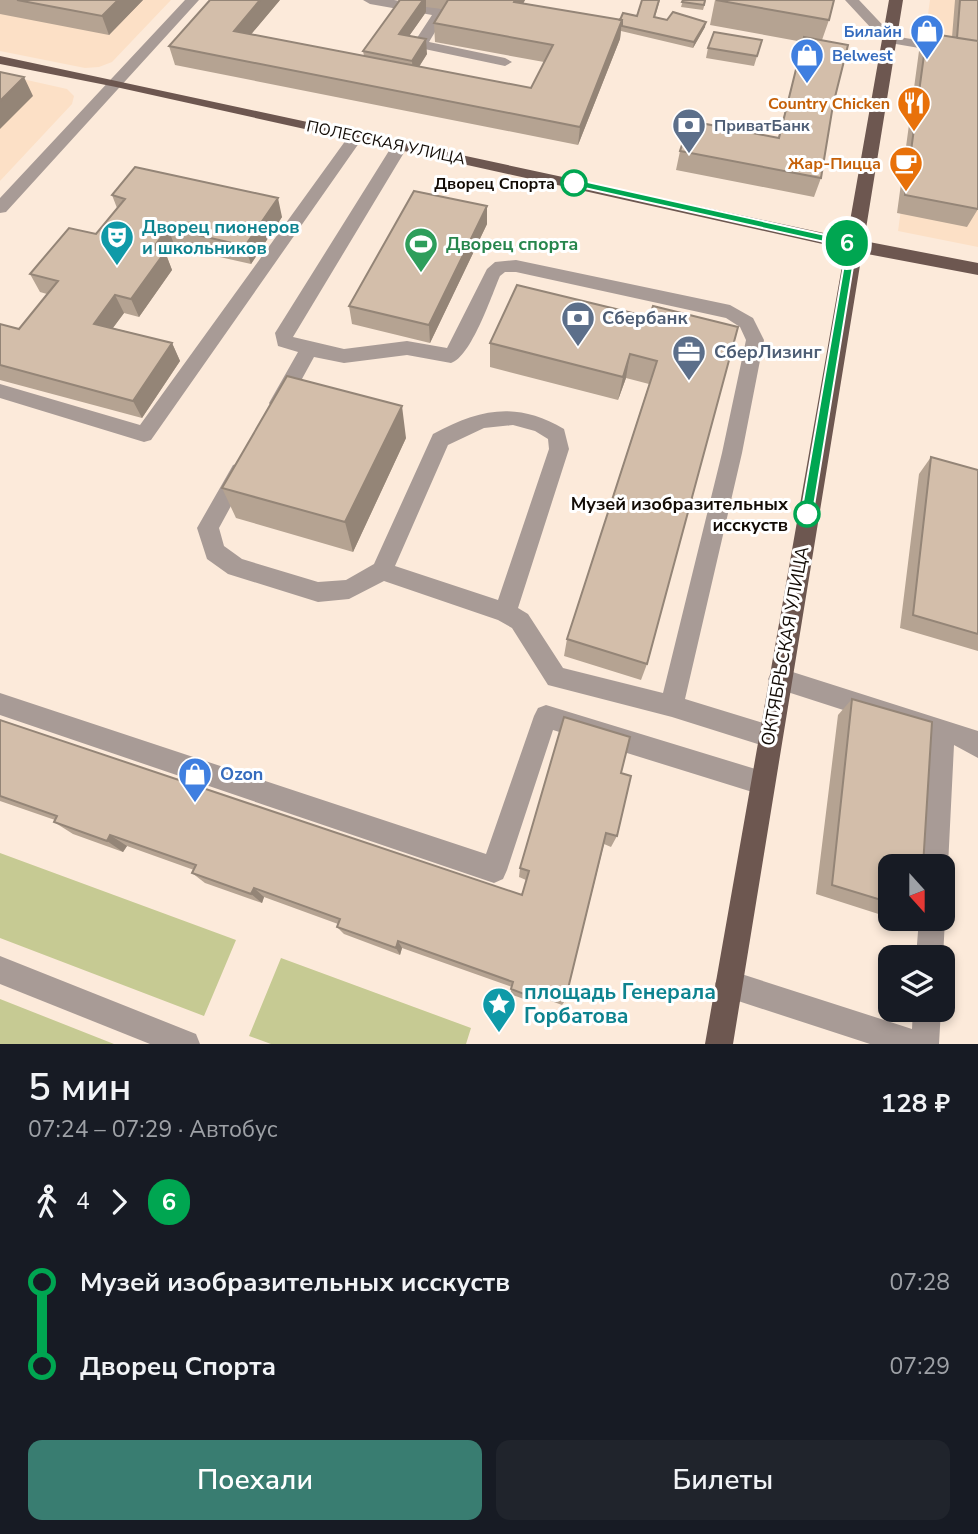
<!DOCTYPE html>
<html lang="ru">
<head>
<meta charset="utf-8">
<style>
  body { margin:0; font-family:"Nunito Sans",sans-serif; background:#20242c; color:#f1f3f6; height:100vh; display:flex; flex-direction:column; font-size:26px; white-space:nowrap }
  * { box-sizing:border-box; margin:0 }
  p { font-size:23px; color:#9ea1a6 }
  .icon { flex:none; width:38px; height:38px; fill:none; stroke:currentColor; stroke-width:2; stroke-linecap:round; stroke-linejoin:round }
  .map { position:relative; height:1044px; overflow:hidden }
  .side { display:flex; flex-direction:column; background:#171b24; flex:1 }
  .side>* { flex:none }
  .badge { padding:0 14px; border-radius:23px; font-size:24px; line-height:46px }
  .needle { width:46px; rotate:159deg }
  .controls { position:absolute; left:878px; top:854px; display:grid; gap:14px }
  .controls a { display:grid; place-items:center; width:77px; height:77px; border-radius:14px; background:#171b24; box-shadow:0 4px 10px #0003; font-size:35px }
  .map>.badge { position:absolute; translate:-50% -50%; box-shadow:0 0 0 4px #fff }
  .legs { display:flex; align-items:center; gap:10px; height:77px; padding:0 28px; font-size:23px }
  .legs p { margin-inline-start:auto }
  .summary { display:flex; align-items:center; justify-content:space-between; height:119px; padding:0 28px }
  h1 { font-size:38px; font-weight:600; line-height:52px }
  .primary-button { display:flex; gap:14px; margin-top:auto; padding:14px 28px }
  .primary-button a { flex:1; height:80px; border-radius:14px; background:#397d71; color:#fff; font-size:28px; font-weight:600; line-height:80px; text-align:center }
  .primary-button a+a { background:#20242c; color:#f1f3f6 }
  ul { padding:0 28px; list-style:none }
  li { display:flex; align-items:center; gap:24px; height:84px; font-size:26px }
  li i { display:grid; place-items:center; width:10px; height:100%; margin:0 9px; background:currentColor }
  li i::after { content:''; width:18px; height:18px; margin:-9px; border:5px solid; border-radius:50%; background:#171b24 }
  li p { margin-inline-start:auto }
  li:first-child i { background:linear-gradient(#0000 50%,currentColor 0) }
  li:last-child i { background:linear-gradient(currentColor 50%,#0000 0) }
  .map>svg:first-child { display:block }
  .built { fill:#fce0c6 }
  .green { fill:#c6ca93 }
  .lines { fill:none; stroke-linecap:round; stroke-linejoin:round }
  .minor { fill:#a89b96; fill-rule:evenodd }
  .major { fill:#6d5750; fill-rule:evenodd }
  .wall { fill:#b5a392; fill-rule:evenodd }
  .shaded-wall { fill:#948577 }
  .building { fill:#d3beaa; stroke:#948577; stroke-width:2 }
  .line-1 { fill:#00a651; stroke:#fff; stroke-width:2 }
  .stop-1-dot { fill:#fff; stroke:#00a651; stroke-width:3.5 }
  .labels { text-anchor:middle; stroke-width:6; stroke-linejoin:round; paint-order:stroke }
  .far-shop-label { font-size:16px; font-weight:bold; fill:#366cbe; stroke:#fff; text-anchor:end }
  .far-food-label { font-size:16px; font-weight:bold; fill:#c56008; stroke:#fff; text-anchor:end }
  .far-service-label { font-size:16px; font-weight:bold; fill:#4e5e75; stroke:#fff; text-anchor:start }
  .far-street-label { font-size:16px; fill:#120b05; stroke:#fff }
  .far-stop-label { font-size:16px; font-weight:bold; fill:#120b05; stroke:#fff; text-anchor:end }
  .culture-label { font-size:18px; font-weight:bold; fill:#0d838f; stroke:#fff; text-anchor:start }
  .leisure-label { font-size:18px; font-weight:bold; fill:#27864d; stroke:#fff; text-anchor:start }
  .service-label { font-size:18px; font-weight:bold; fill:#4e5e75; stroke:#fff; text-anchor:start }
  .stop-label { font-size:18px; font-weight:bold; fill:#120b05; stroke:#fff; text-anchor:end }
  .street-label { font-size:18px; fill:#120b05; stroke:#fff }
  .shop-label { font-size:18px; font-weight:bold; fill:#366cbe; stroke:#fff; text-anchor:start }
  .near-culture-label { font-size:21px; font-weight:bold; fill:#0d838f; stroke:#fff; text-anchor:start }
</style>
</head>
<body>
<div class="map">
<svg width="978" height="1044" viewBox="0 0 978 1044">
  <rect width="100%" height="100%" fill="#fceada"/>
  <path class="built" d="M 0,0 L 171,0 L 112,62 L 99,67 L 85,68 L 0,51 Z
    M 930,0 L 978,0 L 978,247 L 898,231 Z
    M 0,74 L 67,89 L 74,96 L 72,104 L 0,181 Z"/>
  <path class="green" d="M 0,853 L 236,940 L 204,1016 L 0,938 Z
    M 281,958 L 471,1028 L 466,1044 L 271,1044 L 249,1036 Z
    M 0,999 L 114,1044 L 0,1044 Z"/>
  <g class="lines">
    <path class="minor" d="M 185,0 L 199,0 L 6,212 L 0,213 L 0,198 Z
      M 363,0 L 394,0 L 445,9 L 447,12 L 429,42 L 505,58 L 512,62 L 505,66 L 415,47 L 413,44 L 432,15 L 370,4 Z
      M 845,0 L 859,0 L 893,36 L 978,50 L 978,58 L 884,42 Z
      M 356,131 L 364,136 L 151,440 L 144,442 L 0,398 L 0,384 L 140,425 L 351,133 Z
      M 400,141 L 408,146 L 293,337 L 344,349 L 407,341 L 447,348 L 487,269 L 495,262 L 516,260 L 730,305 L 753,318 L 764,340 L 742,453 L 685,699 L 779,728 L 782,736 L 779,744 L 770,748 L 672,717 L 548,685 L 512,628 L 498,620 L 384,581 L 349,599 L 318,602 L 228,574 L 207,559 L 197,528 L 233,465 L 240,463 L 247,465 L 250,471 L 219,528 L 224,546 L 242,559 L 318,582 L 346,580 L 374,564 L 433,434 C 480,409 516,401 564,429 L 569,449 L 518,608 L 528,614 L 563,668 L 663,693 L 722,453 L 746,340 L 740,327 L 726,318 L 516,272 L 505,272 L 500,276 C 491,297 471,357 451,363 L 407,355 L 344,363 L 314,357 L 286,408 L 279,411 L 272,408 L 269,403 L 298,352 L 278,346 L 275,333 L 392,146 ZM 513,425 L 535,431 L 548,439 L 549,449 L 498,600 L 395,566 L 448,445 L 484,428 Z
      M 780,668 L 978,731 L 978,758 L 954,745 L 948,866 L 944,875 L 943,866 L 922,866 L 930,738 L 772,687 L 768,679 L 772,671 Z
      M 0,693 L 486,854 L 534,716 L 538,708 L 546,705 L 762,771 L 771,774 L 774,783 L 771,792 L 762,795 L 553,730 L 507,870 L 503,879 L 494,883 L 0,715 Z
      M 943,914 L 945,919 L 943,958 L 916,957 L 919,919 L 943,919 Z
      M 0,956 L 196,1034 L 200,1044 L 150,1044 L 0,984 Z
      M 729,970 L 912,1029 L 913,1010 L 941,1010 L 939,1044 L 870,1044 L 729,998 L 719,994 L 715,984 L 719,974 Z"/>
    <path class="major" d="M 889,0 L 903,0 L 864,241 L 978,263 L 978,275 L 862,253 L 733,1044 L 705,1044 L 845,249 L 116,87 L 0,64 L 0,56 L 847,238 Z"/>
  </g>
  <path class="wall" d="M 0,0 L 143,0 L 109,35 L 0,14 Z
    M 280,0 L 251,34 L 364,56 L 363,51 L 399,2 L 398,0 L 525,0 L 523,4 L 620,20 L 637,16 L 642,0 L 660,0 L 655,17 L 705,27 L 693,48 L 621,31 L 620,39 L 578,145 L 175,65 L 169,46 ZM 426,7 L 442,9 L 434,23 L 435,42 L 544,62 L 531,88 L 419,67 L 427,54 L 409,36 L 426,12 Z
    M 683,0 L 706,0 L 703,10 L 681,7 Z
    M 715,0 L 829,20 L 822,40 L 833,105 L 821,178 L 814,197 L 676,170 L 680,151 L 778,138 L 803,42 L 710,25 Z
    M 955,0 L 978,0 L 978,209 L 967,227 L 897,213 L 919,51 L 927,33 L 952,37 Z
    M 762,40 L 754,66 L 706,58 L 708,48 Z
    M 112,195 L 282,217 L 251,264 L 175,247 L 167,257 L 172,270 L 139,317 L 124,313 L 113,328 L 172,343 L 180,361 L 142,418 L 0,380 L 0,324 L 19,329 L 47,294 L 40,292 L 30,274 L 96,234 L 117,208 Z
    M 487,206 L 487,224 L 430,343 L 352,324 L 349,306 Z
    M 649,317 L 738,327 L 647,664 L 641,680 L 564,656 L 567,639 L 649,384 L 626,378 L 618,400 L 490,367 L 490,343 Z
    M 406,438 L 353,552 L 236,518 L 222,488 Z
    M 931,457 L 978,470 L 978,651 L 900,628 L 919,474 Z
    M 852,699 L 891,866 L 891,918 L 816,894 L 838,715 Z
    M 0,720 L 522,895 L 526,880 L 519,877 L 520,868 L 621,773 L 617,836 L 611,847 L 604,844 L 565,1001 L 562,1005 L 535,995 L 532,1002 L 510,994 L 512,987 L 402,948 L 400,955 L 344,934 L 337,927 L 338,924 L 264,897 L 262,903 L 205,883 L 192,873 L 194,870 L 127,846 L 123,852 L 73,834 L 54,822 L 55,820 L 0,801 Z"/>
  <path class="shaded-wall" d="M 118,0 L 143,0 L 109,35 L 102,16 Z
    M 260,0 L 280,0 L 238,50 L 234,31 Z
    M 423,0 L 426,0 L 426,12 L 400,49 L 399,34 Z
    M 515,0 L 525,0 L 513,21 L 514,2 Z
    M 622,20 L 620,39 L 578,145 L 580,127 Z
    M 706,22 L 705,27 L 693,48 L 694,42 Z
    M 426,39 L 427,54 L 413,76 L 412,61 Z
    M 24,77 L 33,96 L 0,129 L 0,101 Z
    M 278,198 L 282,217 L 251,264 L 245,246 Z
    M 487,206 L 487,224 L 430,343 L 429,325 Z
    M 168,228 L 175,247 L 167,257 L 172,270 L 139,317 L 131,299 L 152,249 Z
    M 115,295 L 124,313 L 103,341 L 94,324 Z
    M 172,343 L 180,361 L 142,418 L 133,401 Z
    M 630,354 L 626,378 L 618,400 L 623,377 Z
    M 402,406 L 406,438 L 353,552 L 345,522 Z
    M 110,835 L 127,846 L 123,852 L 107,841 Z
    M 254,888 L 264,897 L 262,903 L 251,894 Z
    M 398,941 L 402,948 L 400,955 L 396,948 Z"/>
  <path class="building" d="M 17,0 L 118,0 L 102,16 Z
    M 210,0 L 260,0 L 234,31 L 531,88 L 553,45 L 434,23 L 448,0 L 515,0 L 514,2 L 622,20 L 580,127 L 169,46 Z
    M 400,0 L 423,0 L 399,34 L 426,39 L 412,61 L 363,51 Z
    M 642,0 L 659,0 L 654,17 L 667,20 L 673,12 L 706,22 L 694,42 L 622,26 L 622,20 L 620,20 L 623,13 L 637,16 Z
    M 683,0 L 705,0 L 704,5 L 682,2 Z
    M 716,0 L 834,0 L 829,20 Z
    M 960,0 L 978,0 L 978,41 L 957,38 Z
    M 714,32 L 762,40 L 757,56 L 708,48 Z
    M 927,33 L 978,41 L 978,209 L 905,195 Z
    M 804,37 L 848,45 L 833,105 L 821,178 L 680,151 L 690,121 L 779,138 Z
    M 0,72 L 24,77 L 0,101 Z
    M 135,167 L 278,198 L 245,246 L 168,228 L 152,249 L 165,252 L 131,299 L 115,295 L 94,324 L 172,343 L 133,401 L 0,365 L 0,324 L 19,329 L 58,281 L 30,274 L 69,228 L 96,234 L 125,199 L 112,195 Z
    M 414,191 L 487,206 L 429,325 L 349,306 Z
    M 517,285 L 649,317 L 653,306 L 738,327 L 647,664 L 567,639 L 657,361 L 630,354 L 623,377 L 490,343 Z
    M 287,376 L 402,406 L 345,522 L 222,488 Z
    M 931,457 L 978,470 L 978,634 L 913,615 Z
    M 852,699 L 932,722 L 923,866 L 891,866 L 891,903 L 832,885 Z
    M 564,717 L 630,737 L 621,773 L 631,776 L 617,836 L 606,833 L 565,1001 L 536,990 L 534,998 L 511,989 L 513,982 L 398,941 L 396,948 L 337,927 L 340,919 L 254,888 L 251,894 L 192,873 L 196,865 L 110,835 L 107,841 L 54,822 L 57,816 L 0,796 L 0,720 L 522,895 L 529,871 L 520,868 Z"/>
  <path class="line-1" d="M 574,179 L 857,242 L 812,518 L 807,520 L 801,514 L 847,247 L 571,185 L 571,180 Z"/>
  <defs>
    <g id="shop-pin" transform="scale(1.75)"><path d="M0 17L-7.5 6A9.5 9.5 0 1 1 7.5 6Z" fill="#3f7fe0" stroke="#fff"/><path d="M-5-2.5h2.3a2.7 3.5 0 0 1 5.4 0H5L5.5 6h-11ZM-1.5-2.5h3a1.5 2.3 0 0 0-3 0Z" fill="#fff"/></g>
    <g id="restaurant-pin" transform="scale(1.75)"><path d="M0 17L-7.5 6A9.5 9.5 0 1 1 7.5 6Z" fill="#e8710a" stroke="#fff"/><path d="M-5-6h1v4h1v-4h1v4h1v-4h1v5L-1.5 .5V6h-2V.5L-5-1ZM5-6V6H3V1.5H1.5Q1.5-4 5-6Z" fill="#fff"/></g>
    <g id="bank-pin" transform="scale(1.75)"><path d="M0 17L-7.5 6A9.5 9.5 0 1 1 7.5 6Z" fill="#5c6f8a" stroke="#fff"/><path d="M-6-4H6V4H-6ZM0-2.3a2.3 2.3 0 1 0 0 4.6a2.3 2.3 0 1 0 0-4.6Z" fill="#fff"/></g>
    <g id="cafe-pin" transform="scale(1.75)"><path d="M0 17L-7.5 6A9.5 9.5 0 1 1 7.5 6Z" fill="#e8710a" stroke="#fff"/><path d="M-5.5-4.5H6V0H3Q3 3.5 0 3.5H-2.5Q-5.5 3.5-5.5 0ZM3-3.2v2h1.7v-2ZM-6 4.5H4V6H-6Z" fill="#fff"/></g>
    <g id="theatre-pin" transform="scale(1.75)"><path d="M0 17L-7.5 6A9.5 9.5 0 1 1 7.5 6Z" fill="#0f9aa8" stroke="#fff"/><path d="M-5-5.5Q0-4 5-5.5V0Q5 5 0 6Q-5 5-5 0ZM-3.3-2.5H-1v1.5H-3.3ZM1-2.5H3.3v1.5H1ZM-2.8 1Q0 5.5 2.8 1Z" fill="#fff"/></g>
    <g id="stadium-pin" transform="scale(1.75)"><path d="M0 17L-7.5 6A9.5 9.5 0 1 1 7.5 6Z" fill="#2e9e5b" stroke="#fff"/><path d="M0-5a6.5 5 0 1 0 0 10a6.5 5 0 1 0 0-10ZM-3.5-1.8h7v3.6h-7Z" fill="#fff"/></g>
    <g id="office-pin" transform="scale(1.75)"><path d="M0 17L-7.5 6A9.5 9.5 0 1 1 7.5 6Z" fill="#5c6f8a" stroke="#fff"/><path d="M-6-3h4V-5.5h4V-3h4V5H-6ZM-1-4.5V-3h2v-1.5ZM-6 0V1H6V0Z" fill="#fff"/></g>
    <g id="sight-pin" transform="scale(1.75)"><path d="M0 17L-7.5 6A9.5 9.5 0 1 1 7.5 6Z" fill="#0f9aa8" stroke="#fff"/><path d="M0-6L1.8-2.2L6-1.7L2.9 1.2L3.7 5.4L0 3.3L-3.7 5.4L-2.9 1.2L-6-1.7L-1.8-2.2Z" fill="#fff"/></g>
  </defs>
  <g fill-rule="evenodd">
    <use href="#shop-pin" x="927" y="31"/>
    <use href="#shop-pin" x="807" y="55"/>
    <use href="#restaurant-pin" x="914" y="103"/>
    <use href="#bank-pin" x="689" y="125"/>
    <use href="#cafe-pin" x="906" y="163"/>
    <use href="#theatre-pin" x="117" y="237"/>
    <use href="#stadium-pin" x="421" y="244"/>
    <use href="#bank-pin" x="578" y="318"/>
    <use href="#office-pin" x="689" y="352"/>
    <use href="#shop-pin" x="195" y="774"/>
    <use href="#sight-pin" x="499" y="1004"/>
  </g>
  <g class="stop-1-dot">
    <circle cx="574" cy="183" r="12"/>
    <circle cx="807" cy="514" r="12"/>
  </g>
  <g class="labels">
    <g class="far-shop-label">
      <text x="902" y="37">Билайн</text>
      <text x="832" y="61" text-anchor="start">Belwest</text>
    </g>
    <g class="far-food-label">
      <text x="890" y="109">Country Chicken</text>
      <text x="881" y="169">Жар-Пицца</text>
    </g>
    <g class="far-service-label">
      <text x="714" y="131">ПриватБанк</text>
    </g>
    <g class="far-street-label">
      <text transform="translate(386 142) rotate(12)" y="6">ПОЛЕССКАЯ УЛИЦА</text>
    </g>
    <g class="far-stop-label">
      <text x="555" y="189">Дворец Спорта</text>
    </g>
    <g class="culture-label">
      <text x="142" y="233">Дворец пионеров<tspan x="142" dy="21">и школьников</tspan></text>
    </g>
    <g class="leisure-label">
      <text x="446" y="250">Дворец спорта</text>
    </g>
    <g class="service-label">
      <text x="602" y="324">Сбербанк</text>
      <text x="714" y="358">СберЛизинг</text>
    </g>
    <g class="stop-label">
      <text x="788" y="510">Музей изобразительных<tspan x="788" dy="21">исскуств</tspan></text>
    </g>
    <g class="street-label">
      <text transform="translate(785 646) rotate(-80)" y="6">ОКТЯБРЬСКАЯ УЛИЦА</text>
    </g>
    <g class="shop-label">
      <text x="220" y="780">Ozon</text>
    </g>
    <g class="near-culture-label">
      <text x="524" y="999">площадь Генерала<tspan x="524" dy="24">Горбатова</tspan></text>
    </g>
  </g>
</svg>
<div class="controls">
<a><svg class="needle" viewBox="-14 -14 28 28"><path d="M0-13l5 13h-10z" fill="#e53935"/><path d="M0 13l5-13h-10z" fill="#9ea1a6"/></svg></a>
<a><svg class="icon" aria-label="layers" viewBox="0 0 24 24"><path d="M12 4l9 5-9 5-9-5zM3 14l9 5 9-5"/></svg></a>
</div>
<b class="badge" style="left:847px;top:243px;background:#00a651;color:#fff">6</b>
</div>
<section class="side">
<div class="summary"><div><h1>5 мин</h1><p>07:24 – 07:29 · Автобус</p></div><b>128 ₽</b></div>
<div class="legs"><svg class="icon" aria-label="walk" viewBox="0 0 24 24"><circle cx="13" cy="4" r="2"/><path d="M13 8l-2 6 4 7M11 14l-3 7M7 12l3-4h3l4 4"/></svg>4<svg class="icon" aria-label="forward" viewBox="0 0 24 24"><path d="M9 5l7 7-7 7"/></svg><b class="badge" style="background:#00a651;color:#fff">6</b></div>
<ul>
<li><i style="color:#00a651"></i><b>Музей изобразительных исскуств</b><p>07:28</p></li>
<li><i style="color:#00a651"></i><b>Дворец Спорта</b><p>07:29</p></li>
</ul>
<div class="primary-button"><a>Поехали</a><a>Билеты</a></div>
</section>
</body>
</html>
